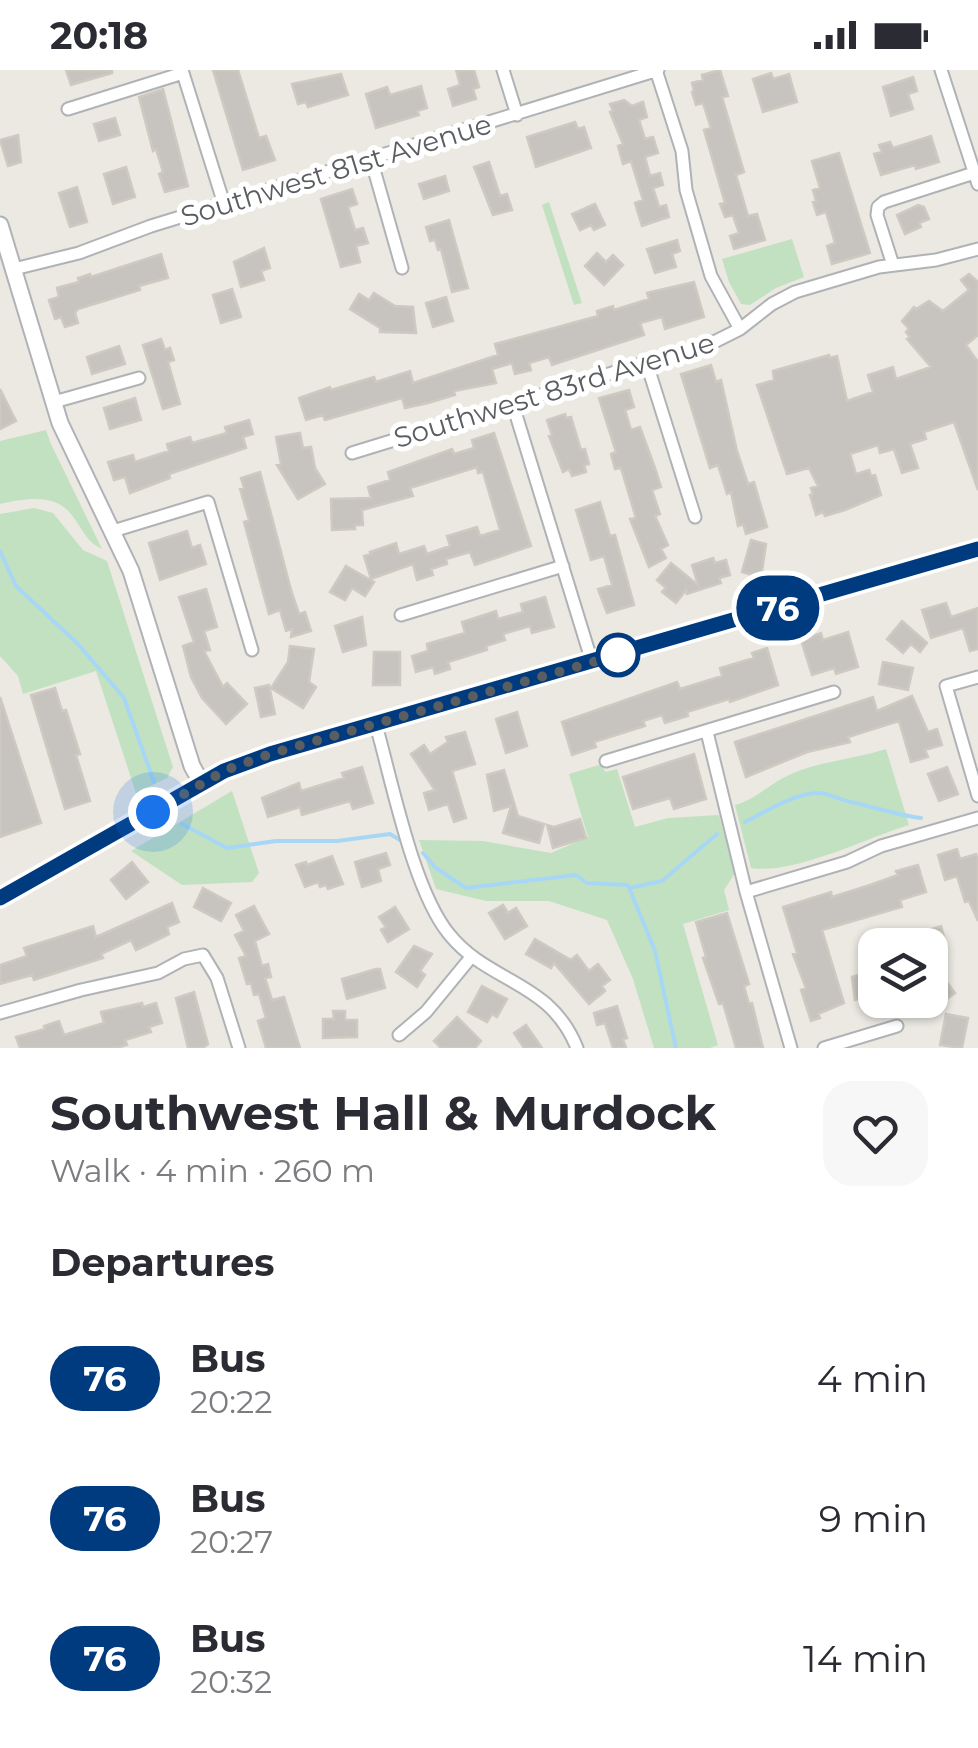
<!DOCTYPE html>
<html lang="en">
<head>
<meta charset="utf-8">
<style>
  body { margin:0; font-family:Montserrat,sans-serif; background:#f7f7f7; color:#2b2b33; height:100vh; display:flex; flex-direction:column; font-size:38px; white-space:nowrap }
  * { box-sizing:border-box; margin:0 }
  p { font-size:32px; color:#7c7c81 }
  .icon { flex:none; width:55px; height:55px; fill:none; stroke:currentColor; stroke-width:2; stroke-linecap:round; stroke-linejoin:round }
  .map { position:relative; height:978px; overflow:hidden }
  .sheet { display:flex; flex-direction:column; background:#fff; flex:1 }
  .sheet>* { flex:none }
  .badge { padding:0 20px; border-radius:32px; font-size:35px; line-height:65px }
  .controls { position:absolute; left:858px; top:858px; display:grid; gap:20px }
  .controls a { display:grid; place-items:center; width:90px; height:90px; border-radius:20px; background:#fff; box-shadow:0 2px 8px #0004; font-size:50px }
  .you { position:absolute; width:50px; height:50px; margin:-25px; border:8px solid #fff; border-radius:50%; background:#1a73e8; box-shadow:0 0 0 15px #1a73e833 }
  .map>.badge { position:absolute; translate:-50% -50%; box-shadow:0 0 0 5px #fff }
  h2 { padding:0 50px; font-size:38px; line-height:90px }
  .round { display:grid; place-items:center; flex:none; width:105px; height:105px; border-radius:30px; background:#f7f7f7 }
  .headline { display:flex; align-items:center; justify-content:space-between; height:170px; padding:0 50px }
  h1 { font-size:48px; font-weight:700; line-height:75px }
  ul { padding:0; list-style:none }
  li { display:flex; align-items:center; gap:30px; height:140px; padding:0 50px }
  li div { flex:1 }
  li b { display:block; font-size:38px }
  li em { font-style:normal }
  li .badge { min-width:110px; font-weight:700; text-align:center }
  .status { display:flex; justify-content:space-between; align-items:center; height:70px; padding:0 50px; background:#fff; direction:ltr }
  .status svg { height:28px; fill:currentColor }
  .map>svg:first-child { display:block }
  .green { fill:#c2e1c1 }
  .lines { fill:none; stroke-linecap:round; stroke-linejoin:round }
  .stream { stroke:#a8d7f6; stroke-width:4 }
  .building { fill:#c7c4bf; stroke:#cfcac1; stroke-width:2.5 }
  .minor-casing { stroke:#afb3b6; stroke-width:15 }
  .secondary-casing { stroke:#afb2b6; stroke-width:19 }
  .minor { stroke:#fff; stroke-width:11 }
  .secondary { stroke:#fff; stroke-width:15 }
  .line-casing { stroke:#fff; stroke-width:22 }
  .line { stroke:#003b80; stroke-width:15 }
  .walk { stroke:#5a5e61; stroke-width:10; stroke-dasharray:0 18 }
  .stop-dot { fill:#fff; stroke:#003b80; stroke-width:5 }
  .labels { text-anchor:middle; stroke-width:10; stroke-linejoin:round; paint-order:stroke }
  .street-label { font-size:28px; fill:#5a5e61; stroke:#fff }
</style>
</head>
<body>
<div class="status"><b>20:18</b><svg viewBox="0 0 49 12"><path d="M0 12V9h3v3zM5 12V6h3v6zM10 12V3h3v9zM15 12V0h3v12zM26 1h20v11H26zM47 4h2v5h-2z"/></svg></div>
<div class="map">
<svg width="978" height="978" viewBox="0 0 978 978">
  <rect width="100%" height="100%" fill="#ebe9e2"/>
  <path class="green" d="M 549,132 L 582,233 L 574,235 L 542,135 Z
    M 792,169 L 804,207 L 776,218 L 750,235 L 741,234 L 729,212 L 722,189 Z
    M 46,360 L 51,374 L 102,479 C 85,471 82,457 70,443 C 53,423 23,429 0,434 L 0,371 Z
    M 34,438 L 53,443 L 83,480 L 107,491 L 173,697 L 167,708 L 136,723 L 96,601 L 23,624 L 18,606 L 0,586 L 0,444 Z
    M 886,679 L 909,755 C 866,768 794,805 751,798 L 735,735 C 757,729 770,713 791,704 C 821,691 855,689 886,679 Z
    M 602,694 L 605,702 L 617,699 L 635,757 L 668,748 L 719,745 L 735,803 L 724,820 L 729,840 L 683,854 L 718,975 L 710,978 L 654,978 L 633,909 L 607,850 L 549,831 L 486,831 L 436,819 L 419,770 L 483,771 L 551,783 L 588,767 L 569,704 Z
    M 232,721 L 259,803 L 252,812 L 182,815 L 131,781 Z"/>
  <g class="lines">
    <path class="stream" d="M 0,481 L 16,516 L 78,574 L 124,628 L 154,712
      M 745,752 C 765,742 797,722 820,723 C 830,724 841,730 851,732 C 874,737 897,745 921,748
      M 182,754 L 227,778 L 276,771 L 337,771 L 390,764 L 400,770
      M 423,783 L 436,798 L 466,818 L 576,805 L 587,813 L 628,815 L 629,818 L 662,811 L 717,764
      M 630,820 L 655,881 L 676,978"/>
  </g>
  <path class="building" d="M 66,0 L 112,0 L 112,3 L 71,15 Z
    M 213,0 L 238,0 L 259,68 L 266,66 L 275,90 L 243,100 Z
    M 456,0 L 474,0 L 479,17 L 473,19 L 476,29 L 453,36 L 448,19 L 460,15 Z
    M 720,0 L 728,26 L 722,27 L 744,102 L 736,105 L 748,146 L 757,144 L 765,170 L 734,179 L 730,166 L 739,163 L 733,145 L 725,147 L 720,134 L 725,133 L 704,60 L 711,58 L 703,33 L 696,35 L 692,22 L 694,21 L 692,13 L 703,10 L 702,5 Z
    M 771,3 L 773,9 L 789,4 L 797,32 L 763,42 L 753,9 Z
    M 341,4 L 348,25 L 308,37 L 306,32 L 298,34 L 292,14 Z
    M 913,7 L 917,21 L 908,24 L 913,39 L 891,46 L 883,17 Z
    M 421,16 L 427,38 L 417,41 L 419,45 L 376,58 L 366,24 L 387,17 L 390,25 Z
    M 163,19 L 188,116 L 165,122 L 159,104 L 163,102 L 156,79 L 153,81 L 139,27 Z
    M 624,30 L 632,36 L 643,32 L 647,47 L 639,50 L 645,69 L 653,67 L 658,83 L 645,87 L 650,106 L 660,103 L 663,115 L 653,118 L 659,137 L 666,135 L 669,147 L 642,156 L 635,133 L 643,130 L 631,91 L 623,94 L 618,76 L 623,74 L 610,42 L 613,41 L 610,34 Z
    M 115,48 L 120,65 L 99,71 L 94,54 Z
    M 575,52 L 578,59 L 584,57 L 591,78 L 536,97 L 527,67 Z
    M 18,65 L 21,92 L 8,96 L 0,70 Z
    M 931,66 L 939,92 L 916,99 L 915,95 L 881,105 L 874,84 L 882,82 L 879,75 L 890,72 L 893,78 Z
    M 839,83 L 870,183 L 832,194 L 827,176 L 835,173 L 826,142 L 817,145 L 813,132 L 816,131 L 813,120 L 820,118 L 812,91 Z
    M 489,92 L 500,126 L 507,124 L 512,140 L 493,145 L 474,97 Z
    M 126,97 L 135,127 L 113,134 L 104,104 Z
    M 445,106 L 449,121 L 424,129 L 419,114 Z
    M 77,117 L 87,152 L 70,157 L 59,123 Z
    M 352,119 L 357,134 L 348,137 L 355,160 L 363,158 L 368,173 L 356,176 L 360,192 L 341,197 L 321,129 Z
    M 595,134 L 605,155 L 594,160 L 591,155 L 580,160 L 572,144 Z
    M 918,135 L 924,137 L 929,149 L 919,153 L 921,157 L 905,164 L 897,145 Z
    M 449,150 L 468,218 L 452,222 L 441,179 L 438,180 L 435,170 L 430,171 L 426,157 Z
    M 677,170 L 680,181 L 672,184 L 676,197 L 655,203 L 647,179 Z
    M 264,178 L 270,198 L 261,201 L 264,210 L 241,217 L 234,192 Z
    M 597,183 L 606,192 L 613,185 L 623,195 L 604,215 L 585,196 Z
    M 161,184 L 168,208 L 139,216 L 140,220 L 78,239 L 75,243 L 78,253 L 65,257 L 61,247 L 55,249 L 49,230 L 59,227 L 57,218 L 79,212 L 78,208 L 90,204 L 91,207 Z
    M 969,204 L 978,212 L 978,265 L 966,275 L 978,292 L 978,420 L 954,352 L 924,362 L 926,369 L 910,374 L 918,398 L 902,403 L 894,379 L 880,383 L 878,375 L 850,384 L 856,404 L 869,400 L 871,406 L 875,405 L 881,425 L 845,440 L 825,446 L 823,442 L 816,445 L 810,425 L 813,424 L 811,418 L 818,416 L 809,398 L 787,404 L 757,315 L 774,310 L 773,301 L 829,285 L 830,288 L 837,286 L 847,331 L 873,322 L 868,305 L 893,297 L 896,309 L 931,297 L 907,269 L 910,267 L 906,262 L 909,259 L 902,251 L 914,237 L 916,239 L 929,231 L 943,241 L 969,220 L 961,210 Z
    M 694,212 L 704,247 L 665,259 L 662,247 L 640,253 L 644,265 L 552,295 L 549,287 L 529,293 L 531,300 L 515,304 L 512,293 L 492,299 L 496,313 L 454,321 L 455,325 L 428,333 L 405,338 L 402,328 L 325,350 L 323,345 L 306,350 L 299,328 L 330,317 L 331,320 L 374,307 L 376,312 L 410,301 L 413,313 L 498,285 L 495,274 L 598,246 L 597,241 L 613,236 L 614,240 L 649,229 L 647,223 Z
    M 232,219 L 241,247 L 221,253 L 213,225 Z
    M 374,223 L 395,236 L 413,237 L 416,263 L 380,262 L 380,258 L 350,239 L 359,224 L 369,230 Z
    M 446,227 L 453,251 L 433,257 L 426,233 Z
    M 161,269 L 165,280 L 170,278 L 174,290 L 168,292 L 180,334 L 163,339 L 143,275 Z
    M 119,276 L 125,294 L 92,304 L 87,287 Z
    M 711,295 L 716,312 L 721,310 L 737,381 L 748,414 L 754,412 L 767,457 L 746,464 L 743,454 L 738,456 L 731,422 L 727,424 L 718,395 L 710,398 L 681,304 Z
    M 0,319 L 16,351 L 0,359 Z
    M 629,320 L 634,337 L 625,340 L 631,360 L 640,357 L 655,398 L 661,417 L 652,420 L 660,444 L 655,446 L 668,475 L 661,479 L 666,488 L 649,497 L 630,449 L 636,448 L 621,398 L 615,399 L 611,384 L 616,382 L 599,328 Z
    M 135,328 L 141,350 L 110,359 L 104,338 Z
    M 565,344 L 566,348 L 571,347 L 581,380 L 585,379 L 589,394 L 584,395 L 586,402 L 572,406 L 569,399 L 563,402 L 549,366 L 552,365 L 547,350 Z
    M 249,350 L 253,364 L 243,367 L 246,378 L 169,404 L 170,408 L 130,423 L 125,407 L 114,410 L 108,392 L 133,385 L 135,392 L 169,381 L 167,374 L 190,367 L 192,373 L 227,363 L 225,357 Z
    M 300,363 L 303,378 L 311,377 L 315,398 L 325,414 L 298,429 L 277,395 L 281,394 L 276,367 Z
    M 494,363 L 531,476 L 475,495 L 470,482 L 446,489 L 447,494 L 431,499 L 433,505 L 417,510 L 413,494 L 371,509 L 364,486 L 371,484 L 370,482 L 396,473 L 399,484 L 424,476 L 427,484 L 450,476 L 447,466 L 477,457 L 480,466 L 500,460 L 483,402 L 478,403 L 477,397 L 410,418 L 413,426 L 362,440 L 363,455 L 355,455 L 355,459 L 332,460 L 331,429 L 371,428 L 368,417 L 390,410 L 388,402 L 452,379 L 454,384 L 474,378 L 472,370 Z
    M 260,402 L 291,520 L 299,544 L 305,542 L 311,561 L 291,567 L 292,559 L 286,561 L 280,540 L 269,544 L 244,452 L 249,450 L 240,419 L 244,418 L 241,408 Z
    M 600,432 L 610,466 L 615,465 L 634,535 L 607,543 L 598,519 L 612,515 L 604,486 L 591,490 L 576,440 Z
    M 187,461 L 192,478 L 200,475 L 206,494 L 160,510 L 149,473 Z
    M 751,470 L 766,474 L 761,508 L 742,502 Z
    M 713,488 L 715,493 L 726,490 L 730,505 L 719,508 L 721,513 L 687,524 L 686,520 L 676,533 L 662,522 L 666,518 L 657,510 L 671,493 L 698,515 L 692,495 Z
    M 346,496 L 374,512 L 365,526 L 352,518 L 345,530 L 330,522 Z
    M 206,519 L 217,557 L 204,561 L 210,580 L 204,581 L 223,617 L 227,613 L 247,634 L 226,654 L 202,628 L 191,607 L 183,576 L 194,572 L 179,527 Z
    M 545,527 L 554,557 L 532,563 L 530,556 L 503,564 L 505,570 L 486,576 L 487,580 L 448,592 L 450,599 L 435,604 L 433,597 L 416,602 L 412,586 L 428,581 L 427,574 L 465,563 L 462,552 L 496,541 L 498,549 L 523,542 L 521,534 Z
    M 946,533 L 951,547 L 978,538 L 978,579 L 970,581 L 963,558 L 931,568 L 922,540 Z
    M 362,547 L 366,575 L 343,582 L 335,556 Z
    M 902,551 L 927,573 L 920,582 L 911,574 L 903,583 L 887,569 Z
    M 848,562 L 858,597 L 836,604 L 834,598 L 812,605 L 801,570 L 821,563 L 823,570 Z
    M 290,576 L 314,579 L 309,612 L 316,617 L 303,638 L 271,618 L 288,592 Z
    M 767,578 L 778,615 L 730,632 L 729,629 L 687,642 L 688,646 L 665,653 L 662,645 L 643,651 L 645,656 L 594,672 L 596,677 L 572,685 L 562,652 L 677,612 L 680,619 L 722,606 L 720,598 L 754,588 L 752,583 Z
    M 374,582 L 400,582 L 400,615 L 373,615 Z
    M 883,592 L 913,598 L 908,620 L 879,614 Z
    M 269,615 L 275,644 L 261,647 L 255,618 Z
    M 55,618 L 62,641 L 66,640 L 80,684 L 76,685 L 90,731 L 65,739 L 31,625 Z
    M 912,626 L 928,662 L 937,659 L 942,675 L 925,680 L 928,687 L 911,692 L 899,651 L 848,667 L 850,672 L 807,682 L 746,707 L 735,672 L 873,627 L 877,641 Z
    M 0,627 L 41,753 L 0,767 Z
    M 517,642 L 527,676 L 506,683 L 496,649 Z
    M 465,662 L 475,694 L 452,701 L 466,748 L 454,752 L 448,734 L 429,740 L 424,723 L 435,720 L 411,684 L 424,675 L 430,684 L 448,672 L 446,667 Z
    M 694,684 L 706,729 L 674,739 L 670,728 L 633,739 L 623,707 Z
    M 362,697 L 373,733 L 353,739 L 350,731 L 302,745 L 300,737 L 268,747 L 262,728 L 299,713 L 301,721 L 344,708 L 342,703 Z
    M 947,697 L 958,724 L 939,731 L 928,704 Z
    M 504,700 L 518,746 L 544,754 L 539,773 L 503,763 L 511,736 L 494,741 L 487,705 Z
    M 580,749 L 586,768 L 553,778 L 547,755 L 554,757 Z
    M 957,779 L 960,789 L 976,784 L 978,790 L 978,851 L 969,831 L 965,832 L 957,806 L 945,810 L 938,785 Z
    M 386,783 L 390,795 L 378,799 L 381,811 L 362,817 L 355,792 Z
    M 332,786 L 343,814 L 328,819 L 326,815 L 320,817 L 318,812 L 305,817 L 296,795 L 306,792 L 307,795 Z
    M 132,792 L 148,812 L 126,829 L 111,810 Z
    M 918,795 L 926,822 L 900,830 L 902,837 L 822,860 L 844,933 L 818,944 L 820,948 L 811,951 L 801,920 L 806,918 L 793,884 L 797,883 L 783,837 L 831,822 L 832,827 L 870,815 L 898,805 L 896,801 Z
    M 203,818 L 231,833 L 221,851 L 194,837 Z
    M 172,833 L 179,852 L 167,857 L 169,864 L 149,874 L 136,880 L 131,870 L 101,884 L 103,888 L 34,910 L 32,905 L 0,914 L 0,895 L 27,886 L 24,878 L 93,856 L 96,867 Z
    M 503,835 L 508,843 L 516,838 L 527,856 L 505,869 L 489,843 Z
    M 254,836 L 269,864 L 255,871 L 262,896 L 268,894 L 271,907 L 265,908 L 272,930 L 284,927 L 300,978 L 266,978 L 258,951 L 266,948 L 259,924 L 254,925 L 251,913 L 247,914 L 239,888 L 246,886 L 235,865 L 244,861 L 236,845 Z
    M 395,837 L 409,859 L 388,872 L 381,860 L 386,857 L 379,847 Z
    M 727,843 L 749,914 L 744,916 L 749,934 L 752,933 L 763,978 L 736,978 L 723,933 L 719,934 L 703,888 L 706,887 L 696,852 Z
    M 941,856 L 947,878 L 930,883 L 930,875 L 908,875 L 906,867 Z
    M 535,869 L 571,890 L 577,885 L 589,901 L 598,894 L 610,910 L 602,916 L 605,921 L 589,934 L 554,893 L 551,898 L 526,884 Z
    M 414,876 L 432,884 L 420,901 L 425,905 L 417,917 L 396,902 Z
    M 376,899 L 380,899 L 385,918 L 347,929 L 342,909 Z
    M 875,900 L 875,924 L 855,930 L 852,907 Z
    M 938,900 L 955,923 L 936,937 L 930,929 L 930,906 Z
    M 482,916 L 507,929 L 497,947 L 492,944 L 487,952 L 468,942 Z
    M 194,922 L 208,974 L 203,978 L 188,978 L 176,928 Z
    M 142,933 L 143,937 L 156,933 L 162,953 L 149,957 L 151,962 L 125,970 L 127,975 L 116,978 L 20,978 L 16,967 L 45,959 L 44,956 L 59,951 L 64,965 L 104,953 L 101,942 Z
    M 617,936 L 627,968 L 623,969 L 626,978 L 613,978 L 605,953 L 597,955 L 594,943 Z
    M 333,941 L 345,941 L 345,950 L 357,950 L 357,967 L 323,968 L 323,949 L 334,949 Z
    M 946,944 L 968,948 L 962,978 L 940,975 Z
    M 457,947 L 481,971 L 475,978 L 441,978 L 434,971 Z
    M 526,955 L 542,978 L 524,978 L 514,963 Z"/>
  <g class="lines">
    <g class="minor-casing">
      <path id="minor" d="M 182,0 L 224,134
        M 503,0 L 517,45
        M 656,0 L 682,81 L 686,120 L 711,206 L 740,259
        M 941,0 L 978,114
        M 68,39 L 183,3
        M 371,89 L 402,198
        M 893,195 L 877,145 L 878,137 L 884,132 L 974,103
        M 14,199 L 79,183 L 151,156 L 658,0
        M 647,294 L 695,447
        M 54,332 L 139,308
        M 513,335 L 592,592
        M 352,383 L 716,271 L 740,259 L 772,234 L 795,222 L 879,197 L 936,190 L 978,179
        M 113,461 L 208,432 L 252,580
        M 401,545 L 563,496
        M 978,607 L 946,616 L 978,726
        M 376,655 C 392,711 413,820 449,864 C 489,914 550,910 577,978
        M 707,662 L 746,822 L 791,978
        M 606,691 L 834,622
        M 746,822 L 847,792 L 881,776 L 978,748
        M 0,943 L 81,920 L 158,903 L 184,889 L 203,885 L 217,908 L 239,978
        M 399,965 L 426,942 L 472,886
        M 824,978 L 897,956"/>
    </g>
    <g class="secondary-casing">
      <path id="secondary" d="M 0,155 L 60,353 L 131,501 L 192,696 L 202,714
        M 0,828 L 224,701 L 270,685 L 978,479"/>
    </g>
    <use href="#minor" class="minor"/>
    <use href="#secondary" class="secondary"/>
  </g>
  <g class="lines">
    <g class="line-casing">
      <path id="line" d="M 0,828 L 224,701 L 270,684 L 978,479"/>
    </g>
    <use href="#line" class="line"/>
    <path class="walk" d="M 153,742 L 226,700 L 270,684 L 618,585"/>
  </g>
  <circle class="stop-dot" cx="618" cy="585" r="20"/>
  <g class="labels">
    <g class="street-label">
      <text transform="translate(336 100) rotate(-17)" y="10">Southwest 81st Avenue</text>
      <text transform="translate(554 320) rotate(-17)" y="10">Southwest 83rd Avenue</text>
    </g>
  </g>
</svg>
<div class="controls">
<a><svg class="icon" aria-label="layers" viewBox="0 0 24 24"><path d="M12 4l9 5-9 5-9-5zM3 14l9 5 9-5"/></svg></a>
</div>
<div class="you" style="left:153px;top:742px"></div>
<b class="badge" style="left:778px;top:538px;background:#003b80;color:#fff">76</b>
</div>
<section class="sheet">
<div class="headline"><div><h1>Southwest Hall &amp; Murdock</h1><p>Walk · 4 min · 260 m</p></div><a class="round"><svg class="icon" aria-label="heart" viewBox="0 0 24 24"><path d="M12 20l-8-8c-3-5 5-10 8-4 3-6 11-1 8 4z"/></svg></a></div>
<h2>Departures</h2>
<ul>
<li><span class="badge" style="background:#003b80;color:#fff">76</span><div><b>Bus</b><p>20:22</p></div><em>4 min</em></li>
<li><span class="badge" style="background:#003b80;color:#fff">76</span><div><b>Bus</b><p>20:27</p></div><em>9 min</em></li>
<li><span class="badge" style="background:#003b80;color:#fff">76</span><div><b>Bus</b><p>20:32</p></div><em>14 min</em></li>
</ul>
</section>
</body>
</html>
